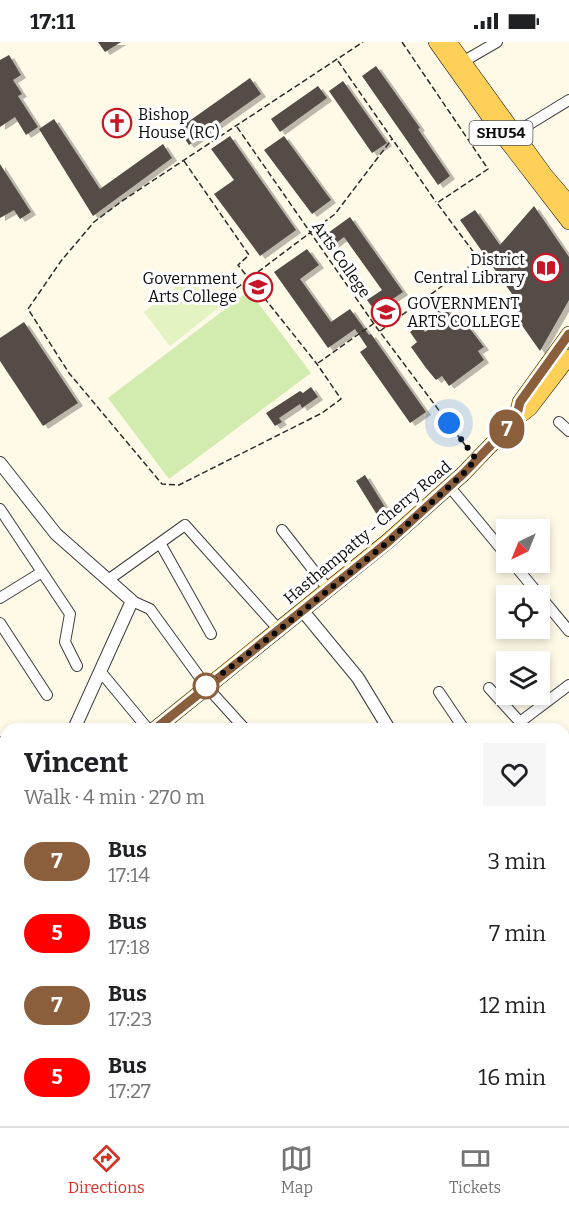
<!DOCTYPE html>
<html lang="en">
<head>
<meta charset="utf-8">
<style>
  body { margin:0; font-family:Bitter,serif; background:#f6f6f6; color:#202124; height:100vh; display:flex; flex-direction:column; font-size:22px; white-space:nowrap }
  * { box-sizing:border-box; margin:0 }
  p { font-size:20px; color:#757577 }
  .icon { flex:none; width:33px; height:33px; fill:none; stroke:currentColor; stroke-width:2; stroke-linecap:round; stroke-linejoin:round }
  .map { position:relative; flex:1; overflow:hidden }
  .sheet { position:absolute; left:0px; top:681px; width:570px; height:404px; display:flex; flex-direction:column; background:#fff; border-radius:18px 18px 0 0; box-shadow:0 3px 9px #0003 }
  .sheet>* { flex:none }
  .badge { padding:0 12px; border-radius:20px; font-size:21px; line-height:39px }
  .needle { width:39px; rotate:223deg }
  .buttons { position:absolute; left:496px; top:477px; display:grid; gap:12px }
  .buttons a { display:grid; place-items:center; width:54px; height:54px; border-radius:0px; background:#fff; box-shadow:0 3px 9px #0003; font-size:30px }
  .you { position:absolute; width:30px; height:30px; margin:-15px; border:4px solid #fff; border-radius:50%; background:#1a73e8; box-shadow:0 0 0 9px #1a73e833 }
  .map>.badge { position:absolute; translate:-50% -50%; box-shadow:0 0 0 3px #fff }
  .round { display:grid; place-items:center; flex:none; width:63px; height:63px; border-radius:0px; background:#f6f6f6 }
  .summary { display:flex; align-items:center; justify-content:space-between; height:102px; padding:0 24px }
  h1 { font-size:28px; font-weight:700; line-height:45px }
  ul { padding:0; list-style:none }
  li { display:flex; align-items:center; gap:18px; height:72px; padding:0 24px }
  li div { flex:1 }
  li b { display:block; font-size:22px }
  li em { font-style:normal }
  li .badge { min-width:66px; font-weight:700; text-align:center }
  .status { display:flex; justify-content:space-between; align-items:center; height:42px; padding:0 30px; background:#fff; direction:ltr }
  .status svg { height:16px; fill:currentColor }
  .menu { display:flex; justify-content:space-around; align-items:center; height:84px; border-top:2px solid #e0e0e0; background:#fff; font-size:16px; color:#757577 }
  .menu a { display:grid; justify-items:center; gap:3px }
  .menu .current { color:#d93025 }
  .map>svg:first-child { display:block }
  .green { fill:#d1ecae }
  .pitch { fill:#e3f3c1 }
  .building { fill:#544b46; filter:url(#shadow) }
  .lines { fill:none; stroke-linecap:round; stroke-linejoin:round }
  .minor-casing { stroke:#3d3d3d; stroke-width:12 }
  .tertiary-casing { stroke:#3d3d3d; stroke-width:14 }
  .primary-casing { stroke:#1b1b1b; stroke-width:16 }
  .path { stroke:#2c2c2c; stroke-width:1.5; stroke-dasharray:6 3; stroke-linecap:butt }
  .minor { stroke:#fff; stroke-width:10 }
  .tertiary { stroke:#fff; stroke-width:12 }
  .primary { stroke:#ffd058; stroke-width:15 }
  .line-casing { stroke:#fff; stroke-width:14 }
  .line { stroke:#8b5e3c; stroke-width:9 }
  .walk { stroke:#0a0a0a; stroke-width:6; stroke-dasharray:0 10.8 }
  .stop-dot { fill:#fff; stroke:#8b5e3c; stroke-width:3 }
  .labels { text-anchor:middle; stroke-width:6; stroke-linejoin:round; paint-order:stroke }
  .shield { fill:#fff; stroke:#545454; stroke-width:1.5 }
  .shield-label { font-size:15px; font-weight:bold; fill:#0a0a0a }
  .poi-label { font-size:16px; fill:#0a0a0a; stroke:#fff; text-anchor:start }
  .street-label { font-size:16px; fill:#0a0a0a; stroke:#fff }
</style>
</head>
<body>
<div class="status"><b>17:11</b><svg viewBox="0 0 49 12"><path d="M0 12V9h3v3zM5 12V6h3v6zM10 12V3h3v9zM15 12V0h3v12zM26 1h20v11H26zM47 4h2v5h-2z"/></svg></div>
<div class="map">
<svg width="569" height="1084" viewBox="0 0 569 1084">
  <defs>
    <filter id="shadow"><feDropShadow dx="5" dy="3" stdDeviation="0" flood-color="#0004"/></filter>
  </defs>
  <rect width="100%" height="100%" fill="#fff9e8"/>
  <path class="green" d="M 249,249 L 311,331 L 169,437 L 108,356 Z"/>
  <path class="pitch" d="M 195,231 L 221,264 L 170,304 L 144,270 Z"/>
  <path class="building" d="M 98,0 L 121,0 L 105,10 Z
    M 9,13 L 21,33 L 13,38 L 22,52 L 18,54 L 38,85 L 26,93 L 15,75 L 0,85 L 0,18 Z
    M 376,24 L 420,86 L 418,87 L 450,134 L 438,143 L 362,34 Z
    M 250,36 L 261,52 L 189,103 L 178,87 Z
    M 343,39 L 387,101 L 372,111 L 329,49 Z
    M 318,44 L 327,56 L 280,90 L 271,77 Z
    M 54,77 L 100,147 L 163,102 L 172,116 L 93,174 L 39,87 Z
    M 230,94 L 296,188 L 260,214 L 214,152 L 234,138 L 211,107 Z
    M 284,94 L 331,158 L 312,172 L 264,108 Z
    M 0,122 L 31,170 L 20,177 L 14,168 L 0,176 Z
    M 534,164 L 569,215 L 569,258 L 540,309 L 504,258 L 512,252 L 460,178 L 475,168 L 500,203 Z
    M 350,175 L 403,250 L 375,269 L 367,258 L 382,248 L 344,195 L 328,207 L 321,196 Z
    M 307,207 L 319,223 L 300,237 L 331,280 L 350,267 L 369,293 L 371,292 L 426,370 L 410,381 L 360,310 L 367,305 L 355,287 L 328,306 L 274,230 Z
    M 444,264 L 451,274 L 457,270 L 484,305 L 478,309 L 484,318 L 449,344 L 442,334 L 436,338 L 426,326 L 411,305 L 417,300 L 410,290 L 419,283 L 425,290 L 439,280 L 434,272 Z
    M 24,280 L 78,361 L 43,384 L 0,319 L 0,296 Z
    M 311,345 L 318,355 L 302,366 L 300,362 L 279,376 L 282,380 L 275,384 L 266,371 L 300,349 L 303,351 Z
    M 365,433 L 388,470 L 379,476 L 356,439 Z"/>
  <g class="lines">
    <g class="minor-casing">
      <path id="minor" d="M 459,22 L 497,0
        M 510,94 L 569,58
        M 559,380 L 569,389
        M 449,444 L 507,514
        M 0,467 L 70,572 L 65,600 L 77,624
        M 282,488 L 328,547
        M 160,501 L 211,592
        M 512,520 L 540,554
        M 108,538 L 185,483 L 279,588
        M 540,554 L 569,589
        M 0,556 L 42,530
        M 132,559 L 150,567 L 206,644 L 245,687
        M 0,581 L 47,653
        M 100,629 L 148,687
        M 489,646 L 520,680
        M 439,650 L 464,687
        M 526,687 L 520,680 L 569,643
        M 0,700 L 6,710
        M 564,810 L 569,817
        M 564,841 L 569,837
        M 0,858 L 6,863
        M 564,937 L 569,943
        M 564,1011 L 569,1007
        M 0,1025 L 6,1021
        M 564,1058 L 569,1063
        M 80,1078 L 85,1084
        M 299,1078 L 301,1084
        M 192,1084 L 198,1078
        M 476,1084 L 482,1078"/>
    </g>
    <g class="tertiary-casing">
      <path id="tertiary" d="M 0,421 L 56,492 L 132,559 L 74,687
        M 302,568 L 358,636 L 389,687
        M 438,1078 L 443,1084"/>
    </g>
    <g class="primary-casing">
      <path id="primary" d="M 436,0 L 505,97 L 569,180
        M 449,0 L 545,133 L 569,161
        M 516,377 L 520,360 L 569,292
        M 155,687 L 388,499 L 463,432 L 516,377 L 530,366 L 569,315
        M 0,837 L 6,831"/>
    </g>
    <path class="path" d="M 402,0 L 488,127 L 437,161 L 495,239
      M 338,19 L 436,160
      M 237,85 L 374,282 L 468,407
      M 184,119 L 249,213 L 238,223 L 317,322 L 341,357 L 322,371 L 179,443 L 162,442 L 69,331 L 28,267 L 61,219 L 94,180 L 122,159 L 363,0
      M 222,257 L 335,172 L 392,97
      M 380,289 L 478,218
      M 318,321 L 373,282"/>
    <use href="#minor" class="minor"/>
    <use href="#tertiary" class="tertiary"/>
    <use href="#primary" class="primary"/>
  </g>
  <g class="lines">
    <g class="line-casing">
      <path id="line" d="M 155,687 L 388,500 L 463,432 L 516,377 L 520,360 L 569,292"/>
    </g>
    <use href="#line" class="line"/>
    <path class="walk" d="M 206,644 L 279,588 L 388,500 L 463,432 L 476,417 L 449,381"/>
  </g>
  <defs>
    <g id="church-ring" transform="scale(1.5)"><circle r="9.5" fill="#fff" stroke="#c51726" stroke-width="1.5"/><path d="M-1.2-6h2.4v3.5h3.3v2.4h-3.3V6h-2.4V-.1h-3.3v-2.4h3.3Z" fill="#c51726"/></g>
    <g id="library-ring" transform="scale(1.5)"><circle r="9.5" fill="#fff" stroke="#c51726" stroke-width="1.5"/><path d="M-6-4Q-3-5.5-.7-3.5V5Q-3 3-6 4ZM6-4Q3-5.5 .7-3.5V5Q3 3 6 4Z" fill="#c51726"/></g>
    <g id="university-ring" transform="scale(1.5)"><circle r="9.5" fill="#fff" stroke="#c51726" stroke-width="1.5"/><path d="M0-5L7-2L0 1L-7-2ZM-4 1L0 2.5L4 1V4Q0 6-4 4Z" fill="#c51726"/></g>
  </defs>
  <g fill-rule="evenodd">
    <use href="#church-ring" x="117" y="81"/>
    <use href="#library-ring" x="546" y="226"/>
    <use href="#university-ring" x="258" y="245"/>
    <use href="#university-ring" x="386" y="270"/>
  </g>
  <circle class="stop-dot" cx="206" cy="644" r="12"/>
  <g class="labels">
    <rect class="shield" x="469.5" y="79" width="63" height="24" rx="4.5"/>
    <g class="shield-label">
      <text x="501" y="96">SHU54</text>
    </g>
    <g class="poi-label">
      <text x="138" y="78">Bishop<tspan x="138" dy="18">House (RC)</tspan></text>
      <text x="525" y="223" text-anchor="end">District<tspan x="525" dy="18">Central Library</tspan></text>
      <text x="237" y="242" text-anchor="end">Government<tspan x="237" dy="18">Arts College</tspan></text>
      <text x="407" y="267">GOVERNMENT<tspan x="407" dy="18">ARTS COLLEGE</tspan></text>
    </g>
    <g class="street-label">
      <text transform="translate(342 217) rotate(55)" y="6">Arts College</text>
      <text transform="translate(367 490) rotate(-40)" y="6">Hasthampatty - Cherry Road</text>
    </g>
  </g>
</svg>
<div class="buttons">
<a><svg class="needle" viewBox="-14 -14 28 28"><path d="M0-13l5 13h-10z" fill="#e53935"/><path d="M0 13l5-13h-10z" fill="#757577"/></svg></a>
<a><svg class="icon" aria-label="locate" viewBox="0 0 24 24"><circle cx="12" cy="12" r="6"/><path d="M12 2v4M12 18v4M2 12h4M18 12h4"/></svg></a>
<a><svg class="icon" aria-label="layers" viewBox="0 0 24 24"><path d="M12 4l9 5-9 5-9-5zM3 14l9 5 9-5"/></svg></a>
</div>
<div class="you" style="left:449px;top:381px"></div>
<b class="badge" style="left:507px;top:387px;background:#8b5e3c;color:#fff">7</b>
<section class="sheet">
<div class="summary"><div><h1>Vincent</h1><p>Walk · 4 min · 270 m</p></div><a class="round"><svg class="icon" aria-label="heart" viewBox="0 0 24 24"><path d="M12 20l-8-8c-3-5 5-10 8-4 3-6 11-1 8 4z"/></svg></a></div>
<ul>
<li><span class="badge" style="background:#8b5e3c;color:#fff">7</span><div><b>Bus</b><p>17:14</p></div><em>3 min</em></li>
<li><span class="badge" style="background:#f00;color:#fff">5</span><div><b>Bus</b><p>17:18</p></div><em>7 min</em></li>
<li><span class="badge" style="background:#8b5e3c;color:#fff">7</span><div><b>Bus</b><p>17:23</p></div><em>12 min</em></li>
<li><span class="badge" style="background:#f00;color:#fff">5</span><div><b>Bus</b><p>17:27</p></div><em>16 min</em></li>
</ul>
</section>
</div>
<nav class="menu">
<a class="current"><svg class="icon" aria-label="directions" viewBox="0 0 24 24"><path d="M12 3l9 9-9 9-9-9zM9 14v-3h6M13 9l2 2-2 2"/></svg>Directions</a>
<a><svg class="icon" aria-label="map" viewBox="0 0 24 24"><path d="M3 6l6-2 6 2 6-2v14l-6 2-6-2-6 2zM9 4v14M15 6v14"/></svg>Map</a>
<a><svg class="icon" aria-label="tickets" viewBox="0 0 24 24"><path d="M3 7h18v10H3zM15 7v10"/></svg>Tickets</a>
</nav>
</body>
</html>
